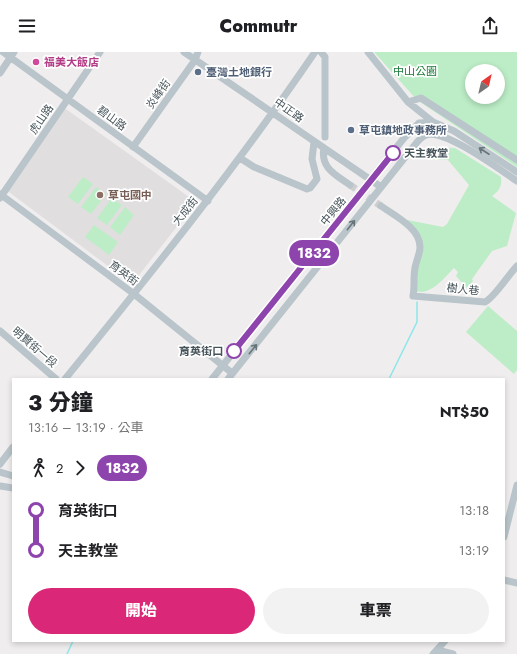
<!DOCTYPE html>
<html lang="zh-TW">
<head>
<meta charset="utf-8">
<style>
  body { margin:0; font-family:Jost,"Noto Sans TC",sans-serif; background:#f2f2f2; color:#202124; height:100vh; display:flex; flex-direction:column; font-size:15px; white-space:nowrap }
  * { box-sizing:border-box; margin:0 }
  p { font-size:13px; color:#757577 }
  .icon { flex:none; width:22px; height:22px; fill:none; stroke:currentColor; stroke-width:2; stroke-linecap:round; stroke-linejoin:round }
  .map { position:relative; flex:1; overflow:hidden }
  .side { position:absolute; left:12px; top:326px; width:493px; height:264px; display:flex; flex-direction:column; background:#fff; border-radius:0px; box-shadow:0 2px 6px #0003 }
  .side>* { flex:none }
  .badge { padding:0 8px; border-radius:13px; font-size:14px; line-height:26px }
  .needle { width:26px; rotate:34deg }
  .controls { position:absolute; left:465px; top:12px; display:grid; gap:8px }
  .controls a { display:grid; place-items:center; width:40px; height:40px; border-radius:50%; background:#fff; box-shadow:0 2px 6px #0003; font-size:20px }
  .map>.badge { position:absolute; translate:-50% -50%; box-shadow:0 0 0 2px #fff }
  .legs { display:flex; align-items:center; gap:6px; height:44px; padding:0 16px; font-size:13px }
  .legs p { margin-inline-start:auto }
  .head { display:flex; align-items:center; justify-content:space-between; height:68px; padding:0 16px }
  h1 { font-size:22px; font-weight:800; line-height:30px }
  .primary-button { display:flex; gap:8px; margin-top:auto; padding:8px 16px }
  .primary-button a { flex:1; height:46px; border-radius:24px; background:#db2777; color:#fff; font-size:16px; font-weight:800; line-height:46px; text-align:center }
  .primary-button a+a { background:#f2f2f2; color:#202124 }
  ul { padding:0 16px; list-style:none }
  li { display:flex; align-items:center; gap:14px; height:40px; font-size:15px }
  li i { display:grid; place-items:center; width:6px; height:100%; margin:0 5px; background:currentColor }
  li i::after { content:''; width:10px; height:10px; margin:-5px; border:3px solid; border-radius:50%; background:#fff }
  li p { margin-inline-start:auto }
  li:first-child i { background:linear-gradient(#0000 50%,currentColor 0) }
  li:last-child i { background:linear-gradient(currentColor 50%,#0000 0) }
  header { display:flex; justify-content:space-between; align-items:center; height:52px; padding:0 16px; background:#fff; font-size:18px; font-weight:800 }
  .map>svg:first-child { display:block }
  .education { fill:#e1dedf }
  .green { fill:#bcedc6; fill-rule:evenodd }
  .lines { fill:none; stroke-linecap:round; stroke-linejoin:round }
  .stream { stroke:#8be6e9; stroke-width:1.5 }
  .minor-tunnel { stroke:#ceced0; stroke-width:7; stroke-dasharray:7 3.5; stroke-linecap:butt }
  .minor { stroke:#b9c5ca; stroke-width:7 }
  .oneway { stroke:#68767c }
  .line-1-casing { stroke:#fff; stroke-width:9 }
  .line-1 { stroke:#8e44ad; stroke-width:6 }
  .hotel-dot { fill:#d1479c; stroke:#fff; stroke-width:1.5 }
  .service-dot { fill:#5c6f8a; stroke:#fff; stroke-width:1.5 }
  .stop-1-dot { fill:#fff; stroke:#8e44ad; stroke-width:2 }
  .education-dot { fill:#8d6e63; stroke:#fff; stroke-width:1.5 }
  .labels { text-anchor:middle; stroke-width:3.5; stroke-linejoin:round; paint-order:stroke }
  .hotel-label { font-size:11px; font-weight:bold; fill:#b23c85; stroke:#fff; text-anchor:start }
  .park-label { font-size:11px; fill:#1a7938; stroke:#fff }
  .service-label { font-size:11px; font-weight:bold; fill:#4e5e75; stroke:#fff; text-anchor:start }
  .street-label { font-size:11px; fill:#46545a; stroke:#fff }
  .stop-label { font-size:11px; font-weight:bold; fill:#46545a; stroke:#fff; text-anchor:start }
  .education-label { font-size:11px; font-weight:bold; fill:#785e54; stroke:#fff; text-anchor:start }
</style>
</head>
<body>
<header><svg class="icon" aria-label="menu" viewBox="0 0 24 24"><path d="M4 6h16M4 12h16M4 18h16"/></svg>Commutr<svg class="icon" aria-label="share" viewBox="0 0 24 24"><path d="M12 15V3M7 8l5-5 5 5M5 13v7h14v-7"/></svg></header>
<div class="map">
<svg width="517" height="602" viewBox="0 0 517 602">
  <rect width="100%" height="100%" fill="#f0edee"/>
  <path class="education" d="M 63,55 L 196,150 L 132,232 L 5,137 Z"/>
  <path class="green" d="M 374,0 L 517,0 L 517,115 L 417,48 ZM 472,19 L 498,19 L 498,45 L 472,45 Z
    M 434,95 L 455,96 L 501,125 C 502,135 499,139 492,144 L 516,161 L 507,194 L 492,199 L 472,227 L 473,229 L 467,236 L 456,224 L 458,220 L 454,216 C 444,226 431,244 415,239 L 419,188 L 402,167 L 443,175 L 447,172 L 469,133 L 448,108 L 428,107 L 417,101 L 425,96 Z
    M 83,125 L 93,132 L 78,152 L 68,145 Z
    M 96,135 L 106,142 L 91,162 L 81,155 Z
    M 112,146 L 122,153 L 107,173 L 97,166 Z
    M 125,155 L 134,163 L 120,183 L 110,175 Z
    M 94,173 L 118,190 L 109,203 L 85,185 Z
    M 488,254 L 517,279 L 517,318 L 514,322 L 466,280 Z"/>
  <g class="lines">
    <path class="stream" d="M 389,327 L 417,270 L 417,250
      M 67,602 L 73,589"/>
    <path class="minor-tunnel" d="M 350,133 L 381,154"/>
    <path class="minor" d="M 3,0 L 208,149
      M 184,0 L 381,135
      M 321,0 L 325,5 L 325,85
      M 368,0 L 408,50 L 433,70 L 435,82
      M 0,21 L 14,0
      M 408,50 L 421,46 L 517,108
      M 133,95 L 195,8 L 198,0
      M 324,96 C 320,116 336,123 350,133
      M 240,106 L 254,115 L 307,137 L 310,136 L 317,127 L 312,107 L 314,90
      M 0,142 L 134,242 L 232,321
      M 0,146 L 100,0
      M 381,154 C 395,164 420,176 420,195 C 420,202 416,209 415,216 C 413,226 415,234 413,244 L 485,250 C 494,246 509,222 517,214
      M 0,279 L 56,327
      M 65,327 C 152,220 238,113 315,0
      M 212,327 L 404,86 L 419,71 L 433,70 L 454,79 L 517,120
      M 228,327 L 414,94 C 417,90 421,85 426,83 C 444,76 500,118 517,129
      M 0,412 L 13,395
      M 0,420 L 13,424
      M 0,434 L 13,436
      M 504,485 L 517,433
      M 504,528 L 517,531
      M 437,598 L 453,602
      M 433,602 L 445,589"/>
  </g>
  <defs><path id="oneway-shaft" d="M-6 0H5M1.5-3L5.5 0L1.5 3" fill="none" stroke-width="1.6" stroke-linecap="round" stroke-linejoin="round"/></defs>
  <g class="oneway">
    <use href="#oneway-shaft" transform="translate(484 99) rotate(-147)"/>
    <use href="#oneway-shaft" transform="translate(351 173) rotate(-52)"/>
    <use href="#oneway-shaft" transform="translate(253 297) rotate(-51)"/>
  </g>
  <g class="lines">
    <g class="line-1-casing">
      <path id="line-1" d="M 234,299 L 393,101"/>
    </g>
    <use href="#line-1" class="line-1"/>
  </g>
  <circle class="hotel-dot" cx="36" cy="10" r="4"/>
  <g class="service-dot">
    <circle cx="198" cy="20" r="4"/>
    <circle cx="351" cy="78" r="4"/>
  </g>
  <g class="stop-1-dot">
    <circle cx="393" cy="101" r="7"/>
    <circle cx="234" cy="299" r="7"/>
  </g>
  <circle class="education-dot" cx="100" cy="143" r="4"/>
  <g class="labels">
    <g class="hotel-label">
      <text x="44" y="14">福美大飯店</text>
    </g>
    <g class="park-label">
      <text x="415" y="23">中山公園</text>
    </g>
    <g class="service-label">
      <text x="206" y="24">臺灣土地銀行</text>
      <text x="359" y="82">草屯鎮地政事務所</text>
    </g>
    <g class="street-label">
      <text transform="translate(158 42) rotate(-55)" y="4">炎峰街</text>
      <text transform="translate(289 58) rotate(35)" y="4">中正路</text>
      <text transform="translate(112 66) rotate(36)" y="4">碧山路</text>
      <text transform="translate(41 67) rotate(-56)" y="4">虎山路</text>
      <text transform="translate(185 159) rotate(-51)" y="4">大成街</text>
      <text transform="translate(333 159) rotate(-51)" y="4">中興路</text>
      <text transform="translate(124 221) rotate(36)" y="4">育英街</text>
      <text transform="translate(463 237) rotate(6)" y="4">樹人巷</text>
      <text transform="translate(35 295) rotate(41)" y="4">明賢街一段</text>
    </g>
    <g class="stop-label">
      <text x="404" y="105">天主教堂</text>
      <text x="223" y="303" text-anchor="end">育英街口</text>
    </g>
    <g class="education-label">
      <text x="108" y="147">草屯國中</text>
    </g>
  </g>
</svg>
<div class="controls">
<a><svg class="needle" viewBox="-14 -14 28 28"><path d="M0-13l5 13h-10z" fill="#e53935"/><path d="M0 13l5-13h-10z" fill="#757577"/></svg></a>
</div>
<b class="badge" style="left:314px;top:201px;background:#8e44ad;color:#fff">1832</b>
<section class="side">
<div class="head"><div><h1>3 分鐘</h1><p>13:16 – 13:19 · 公車</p></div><b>NT$50</b></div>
<div class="legs"><svg class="icon" aria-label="walk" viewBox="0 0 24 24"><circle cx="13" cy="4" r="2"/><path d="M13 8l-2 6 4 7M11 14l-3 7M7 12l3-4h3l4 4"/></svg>2<svg class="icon" aria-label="forward" viewBox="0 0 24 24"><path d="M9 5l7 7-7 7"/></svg><b class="badge" style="background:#8e44ad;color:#fff">1832</b></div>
<ul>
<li><i style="color:#8e44ad"></i><b>育英街口</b><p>13:18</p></li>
<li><i style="color:#8e44ad"></i><b>天主教堂</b><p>13:19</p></li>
</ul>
<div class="primary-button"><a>開始</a><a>車票</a></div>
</section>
</div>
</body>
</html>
